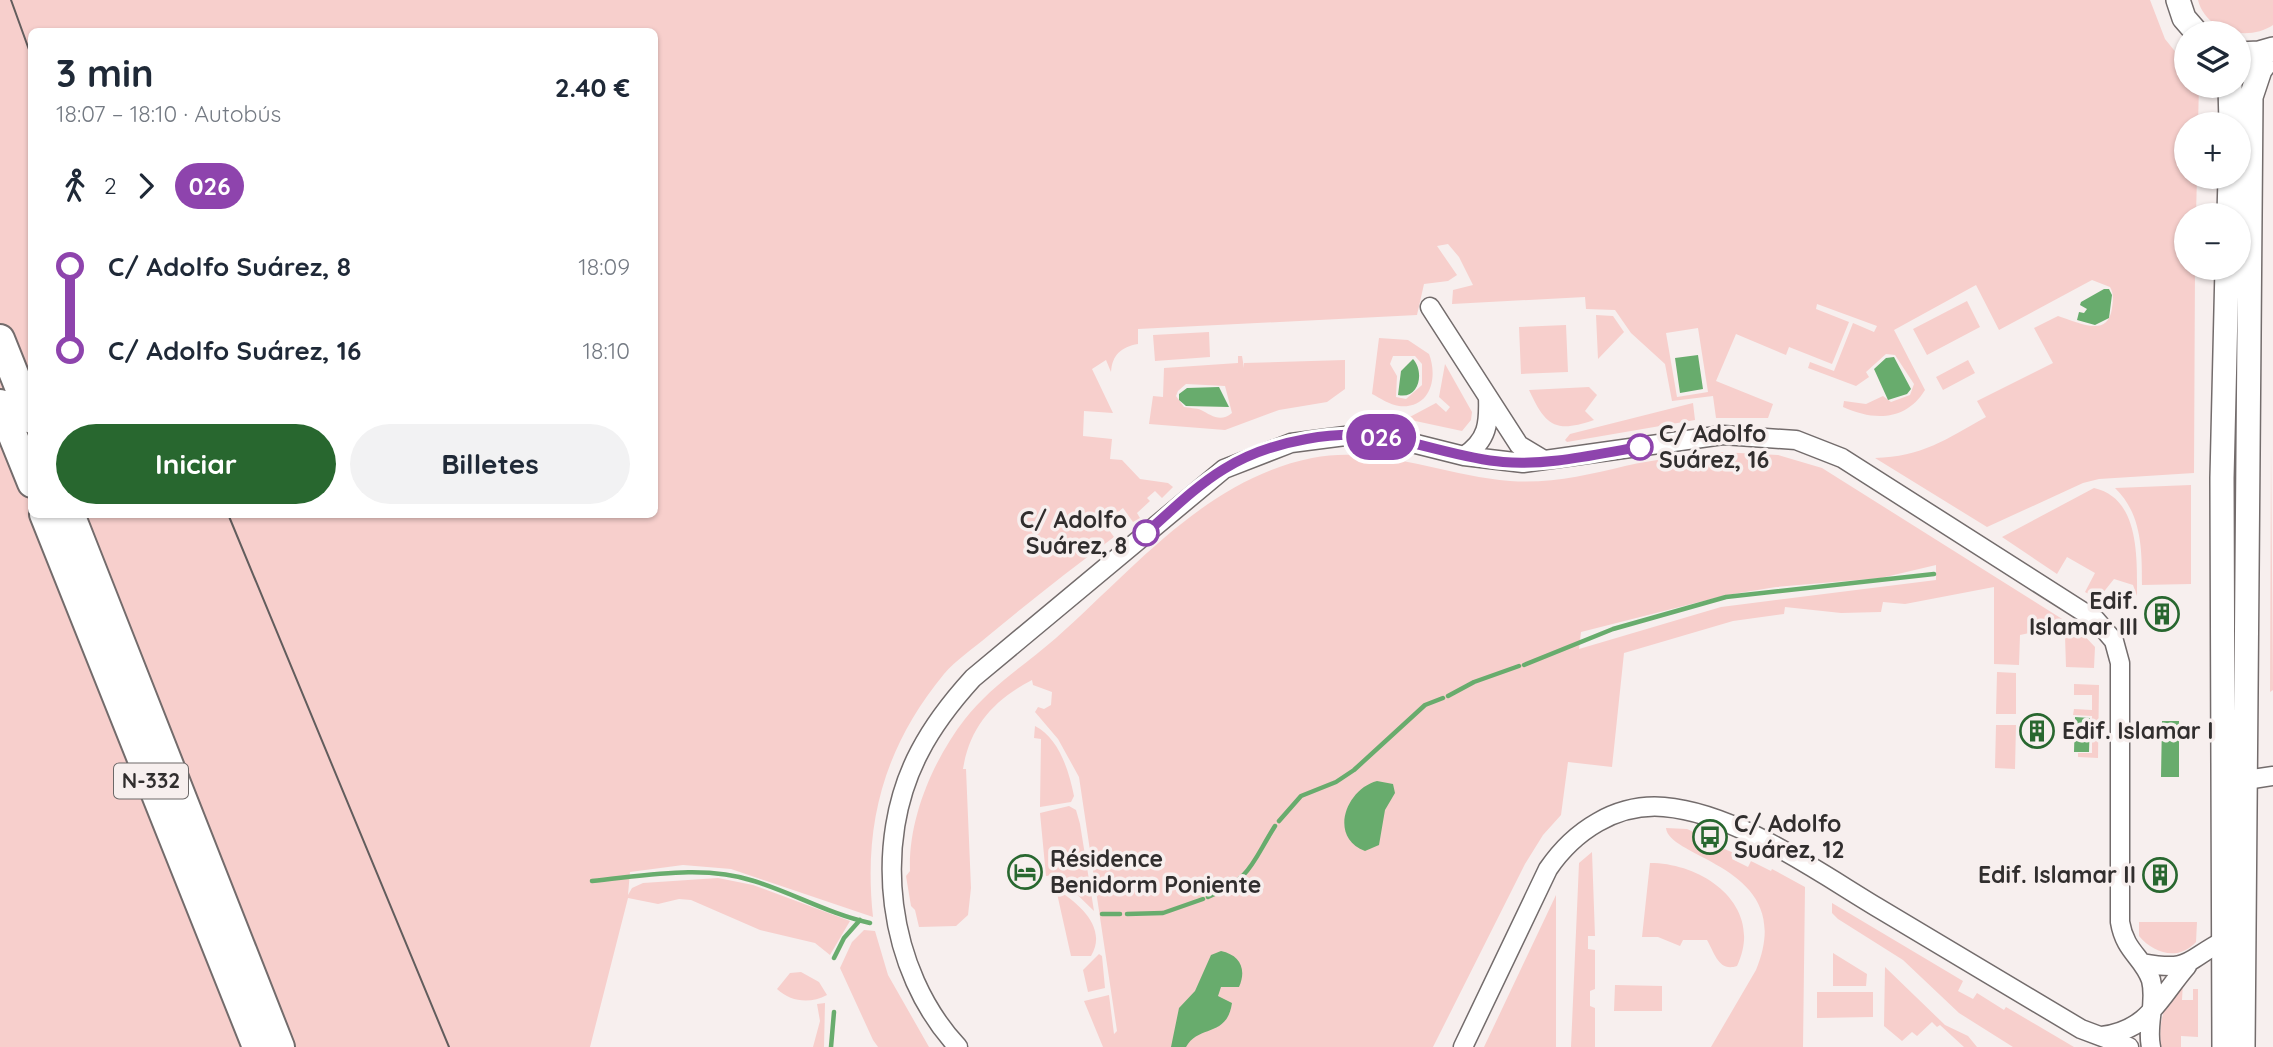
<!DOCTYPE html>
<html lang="es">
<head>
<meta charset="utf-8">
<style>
  body { margin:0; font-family:Quicksand,sans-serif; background:#f2f2f3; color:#1f2937; height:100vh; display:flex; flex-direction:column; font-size:26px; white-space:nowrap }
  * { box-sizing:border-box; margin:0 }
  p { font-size:23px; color:#747a83 }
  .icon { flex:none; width:38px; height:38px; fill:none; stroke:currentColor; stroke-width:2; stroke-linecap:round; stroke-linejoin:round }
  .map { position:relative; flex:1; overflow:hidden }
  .details { position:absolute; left:28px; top:28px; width:630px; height:490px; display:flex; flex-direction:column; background:#fff; border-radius:10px; box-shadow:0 2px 5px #0004 }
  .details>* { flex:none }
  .badge { padding:0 14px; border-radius:23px; font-size:24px; line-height:46px }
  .buttons { position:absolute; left:2174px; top:21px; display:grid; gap:14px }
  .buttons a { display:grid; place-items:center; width:77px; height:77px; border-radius:50%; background:#fff; box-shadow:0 2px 5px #0004; font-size:35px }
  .map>.badge { position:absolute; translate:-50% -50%; box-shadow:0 0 0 4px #fff }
  .legs { display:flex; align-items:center; gap:10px; height:77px; padding:0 28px; font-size:23px }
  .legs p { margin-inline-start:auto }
  .headline { display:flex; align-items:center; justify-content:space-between; height:119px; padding:0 28px }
  h1 { font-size:38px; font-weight:700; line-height:52px }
  .action { display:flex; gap:14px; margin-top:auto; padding:14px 28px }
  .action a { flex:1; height:80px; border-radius:42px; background:#28672f; color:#fff; font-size:28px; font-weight:700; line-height:80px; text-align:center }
  .action a+a { background:#f2f2f3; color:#1f2937 }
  ul { padding:0 28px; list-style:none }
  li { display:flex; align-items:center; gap:24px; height:84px; font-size:26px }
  li i { display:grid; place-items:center; width:10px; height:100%; margin:0 9px; background:currentColor }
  li i::after { content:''; width:18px; height:18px; margin:-9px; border:5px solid; border-radius:50%; background:#fff }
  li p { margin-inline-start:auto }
  li:first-child i { background:linear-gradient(#0000 50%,currentColor 0) }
  li:last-child i { background:linear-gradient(currentColor 50%,#0000 0) }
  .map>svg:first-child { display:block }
  .green { fill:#f7cfcc; fill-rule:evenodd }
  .water { fill:#68ac6d }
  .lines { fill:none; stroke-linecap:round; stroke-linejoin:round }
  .stream { stroke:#68ac6d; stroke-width:4.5 }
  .minor-casing { stroke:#736c6c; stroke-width:21 }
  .secondary-casing { stroke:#736c6c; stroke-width:26 }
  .trunk-casing { stroke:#736c6c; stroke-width:32 }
  .minor { stroke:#fff; stroke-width:18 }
  .secondary { stroke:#fff; stroke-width:23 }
  .trunk { stroke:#fff; stroke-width:28 }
  .tram { stroke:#625d5d; stroke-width:2 }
  .line-1-casing { stroke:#fff; stroke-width:16 }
  .line-1 { stroke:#8e44ad; stroke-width:10 }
  .stop-1-dot { fill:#fff; stroke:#8e44ad; stroke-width:3.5 }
  .labels { text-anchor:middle; stroke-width:7; stroke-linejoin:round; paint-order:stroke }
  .shield { fill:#f7efee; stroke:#6c6868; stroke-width:2 }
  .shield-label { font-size:21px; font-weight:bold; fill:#312e2e }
  .stop-label { font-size:23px; font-weight:bold; fill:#312e2e; stroke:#f7efee; text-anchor:start }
  .poi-label { font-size:23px; font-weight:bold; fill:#312e2e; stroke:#f7efee; text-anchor:start }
</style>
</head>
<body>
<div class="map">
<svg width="2273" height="1047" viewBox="0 0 2273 1047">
  <rect width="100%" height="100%" fill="#f7efee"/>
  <path class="green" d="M 0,0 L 2150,0 L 2165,39 L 2186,65 L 2186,86 L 2199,86 L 2198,124 L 2186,124 L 2186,177 L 2197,177 L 2196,215 L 2186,215 L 2186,268 L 2195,268 L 2194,473 L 2099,479 L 2083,483 L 1987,527 L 1875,458 C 1921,457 1947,439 1986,417 L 1977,401 L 2053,363 L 2034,328 L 2058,316 C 2078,322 2108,339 2112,308 C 2113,300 2114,294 2110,287 L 2092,280 L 1999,330 L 1976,285 L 1894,330 L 1925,390 C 1906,421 1874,421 1843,407 L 1844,401 L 1866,404 L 1883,396 L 1891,402 L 1910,395 L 1914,384 L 1895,355 L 1886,354 L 1866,372 L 1869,377 L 1856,386 L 1808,368 L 1810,362 L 1834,371 L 1853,323 L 1874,332 L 1877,326 L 1817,304 L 1816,309 L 1849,322 L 1832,364 L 1789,347 L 1786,355 L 1736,334 L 1716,381 L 1773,404 L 1768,418 L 1716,418 L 1713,396 L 1672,401 L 1665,364 L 1631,333 L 1615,310 L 1586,309 L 1585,297 L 1452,304 L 1453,290 L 1473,285 L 1459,257 L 1448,244 L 1437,246 L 1457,275 L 1448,281 L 1424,284 L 1417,315 L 1138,329 L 1138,344 C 1121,347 1112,355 1111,372 L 1106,360 L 1092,369 L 1113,413 L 1084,411 L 1083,436 L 1112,439 L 1110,459 L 1122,460 L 1140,479 L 1168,483 L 1173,487 L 1162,498 L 1155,491 L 1147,498 L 1150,501 L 1137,513 L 1140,518 L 1133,522 L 1123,508 L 1104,523 L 1114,537 C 1071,569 1029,602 988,636 C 974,648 956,660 944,674 C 884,747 863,824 873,917 L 731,869 L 683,865 L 630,872 L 628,895 L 632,888 L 643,883 L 718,878 L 753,885 L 850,921 L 830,955 L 815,943 L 760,930 L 691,900 L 679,899 L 658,904 L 628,898 L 590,1047 L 0,1047 ZM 32,32 L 654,32 L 654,514 L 32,514 ZM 1698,328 L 1708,392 L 1677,397 L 1666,333 Z
    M 2198,0 L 2273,0 L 2273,25 C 2248,42 2206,32 2198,0 Z
    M 1967,301 L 1980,327 L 1927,355 L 1913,329 Z
    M 1596,315 L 1613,316 L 1624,332 L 1598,359 Z
    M 1566,325 L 1568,372 L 1521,374 L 1519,327 Z
    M 1209,332 L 1210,357 L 1155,361 L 1153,335 Z
    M 1379,338 L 1408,340 L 1429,354 C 1438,377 1431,409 1399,406 C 1390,405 1380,398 1372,394 ZM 1393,356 L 1415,356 L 1422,364 L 1422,385 L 1406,399 L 1396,397 L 1397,376 L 1390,364 Z
    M 1238,356 L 1242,356 L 1244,368 L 1244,363 L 1345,360 L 1345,389 L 1327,402 L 1279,410 L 1225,430 L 1149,424 L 1153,396 L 1163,397 L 1164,368 L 1238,363 ZM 1186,384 L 1225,386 L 1232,413 C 1220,423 1211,415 1201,410 C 1197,408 1188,408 1184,407 L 1176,396 L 1178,391 Z
    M 1968,360 L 1975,373 L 1943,390 L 1936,377 Z
    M 1445,364 L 1472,412 L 1471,420 L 1462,431 L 1406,419 L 1436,403 L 1446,412 L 1450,407 L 1439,397 Z
    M 1589,387 L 1597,395 L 1585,411 L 1594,420 C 1556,433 1546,427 1529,390 Z
    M 1693,403 L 1695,420 L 1567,442 L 1565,440 L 1570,434 Z
    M 2271,447 L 2273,690 L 2270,692 Z
    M 1719,452 L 1778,455 L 1822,468 L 2078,629 L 2095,647 L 2094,668 L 2066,667 L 2065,635 L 2034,632 L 2020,635 L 2019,665 L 1994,664 L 1994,587 L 1905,604 L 1883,602 L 1881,612 L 1841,613 L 1785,607 L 1784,614 L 1733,621 L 1624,653 L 1612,767 L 1568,762 L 1561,815 L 1543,835 L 1525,864 L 1433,1047 L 1103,1047 L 1084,1001 L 1109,995 L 1114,1034 L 1117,1031 L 1079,777 L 1058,739 L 1035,712 L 1038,707 L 1044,709 L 1051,705 L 1052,692 L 1033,685 L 1032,680 C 994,700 970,726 963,769 L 966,769 L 971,888 L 968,915 L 956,926 L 919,927 L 915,910 L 911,906 L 906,876 L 910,871 C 908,819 933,760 965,719 C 990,687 1025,665 1056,638 C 1133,570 1206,479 1312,458 C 1380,445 1443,476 1510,481 C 1550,484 1588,475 1625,466 C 1656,459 1688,456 1719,452 ZM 1936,565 L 1936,580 L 1721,607 L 1579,649 L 1581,632 L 1727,595 L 1776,587 L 1881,578 Z
    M 2191,485 L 2191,584 L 2142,585 C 2142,550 2142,514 2115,488 Z
    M 2094,488 C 2140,498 2137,559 2137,596 L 2133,585 L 2114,579 L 2098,599 L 2085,592 L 2095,573 L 2067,557 L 2057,574 L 2002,537 Z
    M 1997,672 L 2016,673 L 2016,714 L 1996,714 Z
    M 2074,684 L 2099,685 L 2098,758 L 2078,757 L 2078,753 L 2092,753 L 2092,716 L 2073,715 L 2074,709 L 2092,710 L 2092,695 L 2074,695 Z
    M 1996,725 L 2016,725 L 2015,769 L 1995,768 Z
    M 1035,726 C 1059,738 1069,771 1074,796 L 1071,802 L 1040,807 L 1041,739 L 1034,738 Z
    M 1069,806 L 1076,810 L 1080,824 L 1094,911 L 1057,875 L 1046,876 L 1040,813 Z
    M 1666,828 L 1687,829 L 1723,845 L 1722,848 L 1734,853 L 1732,859 L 1748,867 L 1751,861 L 1771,871 L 1772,869 L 1805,887 L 1803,1047 L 1711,1047 L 1756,970 C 1799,866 1669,860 1666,828 Z
    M 1592,852 L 1595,936 L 1588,936 L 1588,949 L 1595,950 L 1595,989 L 1590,991 L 1590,1006 L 1595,1008 L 1595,1047 L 1571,1047 L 1579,863 Z
    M 1650,863 C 1705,863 1765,907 1737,966 C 1719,972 1715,954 1707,940 L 1683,940 L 1680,946 L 1658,937 L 1642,937 Z
    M 1056,889 C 1079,903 1108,928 1091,956 L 1071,956 Z
    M 1556,895 L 1556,1047 L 1484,1047 Z
    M 1832,903 L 1963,981 L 1958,991 L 1973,999 L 1977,993 L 2004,1010 L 2006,1007 L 2074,1047 L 2013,1047 L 1959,1013 L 1903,960 L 1838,919 L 1832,913 Z
    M 2139,922 L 2197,922 L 2196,942 C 2179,961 2154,954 2139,936 Z
    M 864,930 L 875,931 L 888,975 L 929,1047 L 878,1047 L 873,1040 L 840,968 L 852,942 Z
    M 1833,953 L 1867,974 L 1866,986 L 1833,986 Z
    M 1099,954 L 1102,956 L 1105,988 L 1088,992 L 1083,970 Z
    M 1885,967 L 1945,1025 L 1968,1036 L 1977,1047 L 1964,1047 L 1940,1025 L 1937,1027 L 1932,1022 L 1917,1036 L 1912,1032 L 1902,1041 L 1884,1026 Z
    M 801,972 L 819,982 L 827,995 C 810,1004 791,1002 777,989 L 790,973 Z
    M 2183,982 L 2182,1000 L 2193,1000 L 2193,989 L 2198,989 L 2198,1037 L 2181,1036 L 2181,1047 L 2161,1047 C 2158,1020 2164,1002 2183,982 Z
    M 1615,985 L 1662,986 L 1662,1011 L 1614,1011 Z
    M 1817,992 L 1873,992 L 1873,1017 L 1817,1018 Z
    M 825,1003 L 824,1047 L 813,1047 L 820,1021 L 817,1004 Z"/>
  <path class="water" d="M 2104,289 L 2109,289 L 2112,295 L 2109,318 L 2095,325 L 2077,320 L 2079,312 L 2084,313 L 2087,309 L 2080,305 L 2081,302 Z
    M 1698,355 L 1703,389 L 1680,393 L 1675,358 Z
    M 1894,357 L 1911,389 L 1907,394 L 1888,400 L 1874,369 L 1886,358 Z
    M 1413,359 C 1425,372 1419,400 1398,395 L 1401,371 Z
    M 1219,387 L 1229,407 L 1186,406 L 1179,400 L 1179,394 L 1187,388 Z
    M 2075,717 L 2090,718 L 2089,752 L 2074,752 Z
    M 2162,721 L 2179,721 L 2179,777 L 2161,777 Z
    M 1377,781 L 1393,784 L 1395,793 L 1385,810 L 1379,845 L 1365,851 C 1328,837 1346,789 1377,781 Z
    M 1221,951 C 1240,955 1247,969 1239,987 L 1221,987 L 1218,996 L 1232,1003 C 1227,1038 1199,1024 1186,1047 L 1171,1047 L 1179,1008 L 1195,991 L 1211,955 Z"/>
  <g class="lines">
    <path class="stream" d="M 1524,665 L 1613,629 L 1726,597 L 1934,574
      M 1448,696 L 1474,682 L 1519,666
      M 1279,821 L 1301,796 L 1336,782 L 1354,770 L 1425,705 L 1443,698
      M 592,881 C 644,876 703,864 754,881 C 793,893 829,914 870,923
      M 1208,897 C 1252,878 1251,864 1275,826
      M 1102,914 L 1120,914
      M 1127,914 L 1163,913 L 1203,899
      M 834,958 L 844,938 L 860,920
      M 831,1047 L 834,1012"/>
    <g class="minor-casing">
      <path id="minor" d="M 1430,307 L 1519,445 L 1544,460
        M 1464,456 C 1488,440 1489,423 1488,397
        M 2246,780 L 2273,776
        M 2142,963 C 2192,972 2184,961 2225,940
        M 2102,1036 C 2149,1030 2159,998 2187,966
        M 958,1047 C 887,971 871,843 920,751 C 934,724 953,700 973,678 L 1224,469 L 1291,443 L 1353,435 L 1392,438 L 1464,456 L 1523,463 L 1723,435 L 1796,440 L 1842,458 L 2096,620 L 2114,641 L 2120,663 L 2120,922 C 2125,952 2143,957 2151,980 C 2157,1003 2146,1025 2151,1047
        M 1463,1047 L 1548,869 C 1574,831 1616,803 1664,807 C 1737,813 1818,872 1880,909 C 1947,949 2014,989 2081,1029 L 2129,1047"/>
    </g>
    <g class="secondary-casing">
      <path id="secondary" d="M 2178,0 L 2184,18 L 2197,33
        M 2238,54 L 2259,53 L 2273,49
        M 2230,86 L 2231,124
        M 2229,215 L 2230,177
        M 2224,1047 L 2222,478 L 2227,268
        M 2243,1047 L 2251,97 L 2260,70 L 2273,52"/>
    </g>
    <g class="trunk-casing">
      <path id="trunk" d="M 0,339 L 32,419
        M 0,404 L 32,483
        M 44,514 L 257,1047
        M 70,514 L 280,1047"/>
    </g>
    <use href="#minor" class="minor"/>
    <use href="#secondary" class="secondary"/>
    <use href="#trunk" class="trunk"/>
    <path class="tram" d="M 11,0 L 32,58
      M 228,514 L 449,1047"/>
  </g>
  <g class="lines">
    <g class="line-1-casing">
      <path id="line-1" d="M 1146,533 C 1171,511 1196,486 1224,469 C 1271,440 1340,428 1394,439 C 1430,446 1466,459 1503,462 C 1547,466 1597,454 1640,447"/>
    </g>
    <use href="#line-1" class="line-1"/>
  </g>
  <defs>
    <g id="building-ring" transform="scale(1.75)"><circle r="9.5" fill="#f7efee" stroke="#28672f" stroke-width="1.5"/><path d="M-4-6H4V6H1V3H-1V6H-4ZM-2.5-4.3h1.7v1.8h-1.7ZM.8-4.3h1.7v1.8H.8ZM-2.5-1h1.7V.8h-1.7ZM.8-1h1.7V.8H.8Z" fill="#28672f"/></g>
    <g id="bus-ring" transform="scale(1.75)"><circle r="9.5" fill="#f7efee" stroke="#28672f" stroke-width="1.5"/><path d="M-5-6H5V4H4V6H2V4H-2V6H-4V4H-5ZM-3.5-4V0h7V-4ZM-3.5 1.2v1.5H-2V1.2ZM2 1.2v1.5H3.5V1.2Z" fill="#28672f"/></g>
    <g id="hotel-ring" transform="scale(1.75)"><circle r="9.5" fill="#f7efee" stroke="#28672f" stroke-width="1.5"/><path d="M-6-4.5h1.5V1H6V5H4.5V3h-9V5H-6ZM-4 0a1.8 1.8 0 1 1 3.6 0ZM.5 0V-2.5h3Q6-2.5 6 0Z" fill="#28672f"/></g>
  </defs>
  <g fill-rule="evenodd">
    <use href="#building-ring" x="2162" y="614"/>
    <use href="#building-ring" x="2037" y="731"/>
    <use href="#bus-ring" x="1710" y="837"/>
    <use href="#hotel-ring" x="1025" y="872"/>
    <use href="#building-ring" x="2160" y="875"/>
  </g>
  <g class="stop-1-dot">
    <circle cx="1640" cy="447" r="12"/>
    <circle cx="1146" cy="533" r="12"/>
  </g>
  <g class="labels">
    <rect class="shield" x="114" y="763.5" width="74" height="35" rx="5"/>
    <g class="shield-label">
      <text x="151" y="788">N-332</text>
    </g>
    <g class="stop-label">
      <text x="1659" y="442">C/ Adolfo<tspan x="1659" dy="26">Suárez, 16</tspan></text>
      <text x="1127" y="528" text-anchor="end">C/ Adolfo<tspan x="1127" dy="26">Suárez, 8</tspan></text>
    </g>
    <g class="poi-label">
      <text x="2138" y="609" text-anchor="end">Edif.<tspan x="2138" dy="26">Islamar III</tspan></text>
      <text x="2062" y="739">Edif. Islamar I</text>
      <text x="1734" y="832">C/ Adolfo<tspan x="1734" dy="26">Suárez, 12</tspan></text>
      <text x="1050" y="867">Résidence<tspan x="1050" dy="26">Benidorm Poniente</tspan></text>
      <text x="2136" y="883" text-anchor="end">Edif. Islamar II</text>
    </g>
  </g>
</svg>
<div class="buttons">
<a><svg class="icon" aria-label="layers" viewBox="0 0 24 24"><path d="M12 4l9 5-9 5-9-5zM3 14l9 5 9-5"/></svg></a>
<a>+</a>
<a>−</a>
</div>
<b class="badge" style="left:1381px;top:437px;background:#8e44ad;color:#fff">026</b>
<section class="details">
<div class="headline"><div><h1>3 min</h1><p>18:07 – 18:10 · Autobús</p></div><b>2.40 €</b></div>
<div class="legs"><svg class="icon" aria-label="walk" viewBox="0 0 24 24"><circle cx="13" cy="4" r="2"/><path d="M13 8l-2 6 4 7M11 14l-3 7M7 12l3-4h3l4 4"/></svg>2<svg class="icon" aria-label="forward" viewBox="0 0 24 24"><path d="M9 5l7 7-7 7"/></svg><b class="badge" style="background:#8e44ad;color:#fff">026</b></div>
<ul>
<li><i style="color:#8e44ad"></i><b>C/ Adolfo Suárez, 8</b><p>18:09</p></li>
<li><i style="color:#8e44ad"></i><b>C/ Adolfo Suárez, 16</b><p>18:10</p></li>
</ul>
<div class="action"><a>Iniciar</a><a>Billetes</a></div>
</section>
</div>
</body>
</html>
